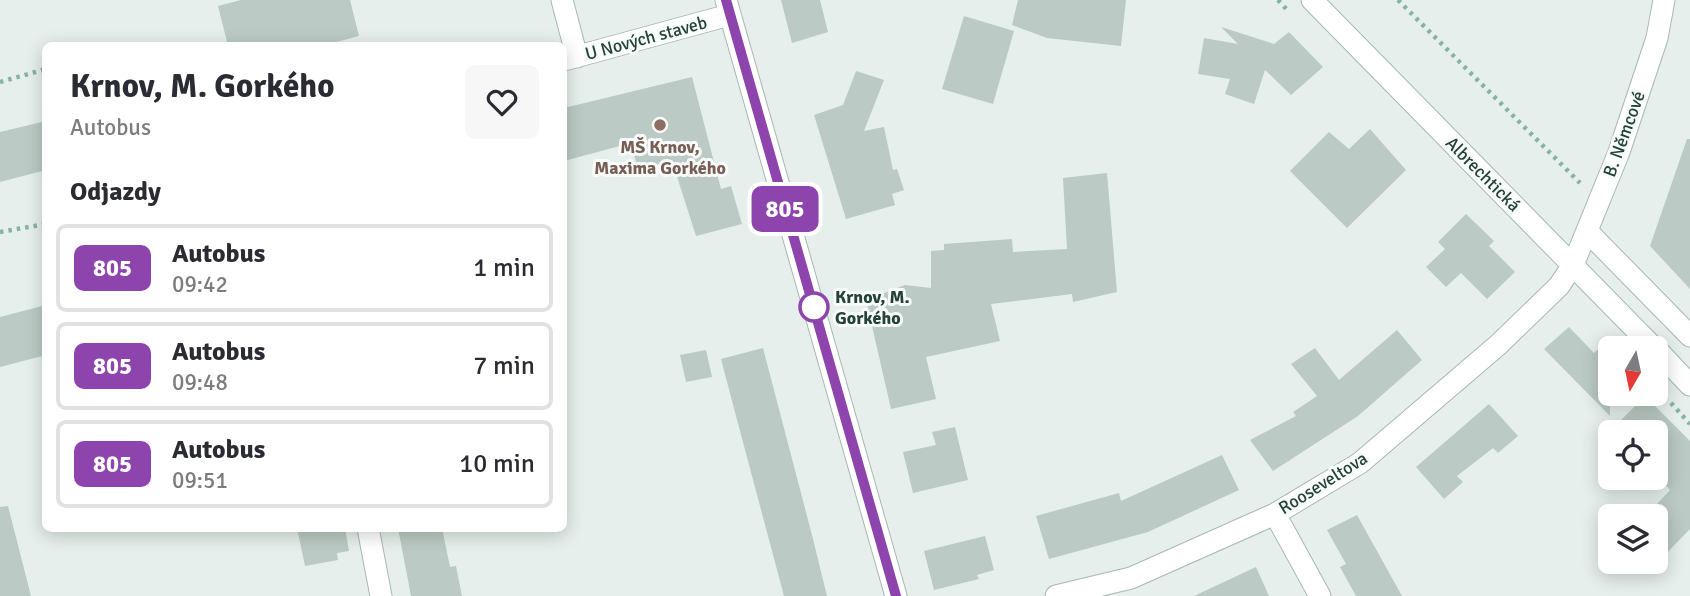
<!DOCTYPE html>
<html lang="pl">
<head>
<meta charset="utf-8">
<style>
  body { margin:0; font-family:Signika,sans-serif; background:#f7f7f7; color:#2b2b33; height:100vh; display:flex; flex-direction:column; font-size:26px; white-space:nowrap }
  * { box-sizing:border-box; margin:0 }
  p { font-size:23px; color:#7c7c81 }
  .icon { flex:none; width:38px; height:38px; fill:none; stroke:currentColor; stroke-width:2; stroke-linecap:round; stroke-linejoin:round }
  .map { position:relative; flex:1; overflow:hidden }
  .side { position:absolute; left:42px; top:42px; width:525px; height:490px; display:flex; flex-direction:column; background:#fff; border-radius:10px; box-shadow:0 4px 18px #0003 }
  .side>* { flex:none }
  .badge { padding:0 14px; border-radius:10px; font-size:24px; line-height:46px }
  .needle { width:46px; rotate:189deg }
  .controls { position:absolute; left:1598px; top:336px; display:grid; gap:14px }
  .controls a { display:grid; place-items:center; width:70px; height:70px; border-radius:10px; background:#fff; box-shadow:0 4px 18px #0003; font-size:35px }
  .map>.badge { position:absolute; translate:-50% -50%; box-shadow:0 0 0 4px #fff }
  h2 { padding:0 28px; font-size:26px; line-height:63px }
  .round { display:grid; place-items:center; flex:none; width:74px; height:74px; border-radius:10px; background:#f7f7f7 }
  .summary { display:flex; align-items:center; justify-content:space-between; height:119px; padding:0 28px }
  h1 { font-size:33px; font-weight:700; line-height:52px }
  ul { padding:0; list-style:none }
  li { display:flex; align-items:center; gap:21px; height:88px; margin:0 14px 10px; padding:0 14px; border:4px solid #e1e1e2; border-radius:10px }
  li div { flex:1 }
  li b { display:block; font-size:26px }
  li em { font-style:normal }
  li .badge { min-width:77px; font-weight:700; text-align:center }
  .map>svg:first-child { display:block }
  .building { fill:#bbcac4 }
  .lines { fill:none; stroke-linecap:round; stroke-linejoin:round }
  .minor-casing { stroke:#a8b8b2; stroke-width:23 }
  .secondary-casing { stroke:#a4bbb3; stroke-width:23 }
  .path { stroke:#86b3a5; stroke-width:4.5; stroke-dasharray:3.5 5; stroke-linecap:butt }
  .minor { stroke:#fff; stroke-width:21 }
  .secondary { stroke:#fff; stroke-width:21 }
  .line-casing { stroke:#fff; stroke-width:16 }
  .line { stroke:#8e44ad; stroke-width:10 }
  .education-dot { fill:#8d6e63; stroke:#f7fbf9; stroke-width:2.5 }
  .stop-dot { fill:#fff; stroke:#8e44ad; stroke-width:3.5 }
  .labels { text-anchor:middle; stroke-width:6; stroke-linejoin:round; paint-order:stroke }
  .street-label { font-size:18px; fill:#24423a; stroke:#f7fbf9 }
  .education-label { font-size:18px; font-weight:bold; fill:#785e54; stroke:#f7fbf9 }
  .stop-label { font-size:18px; font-weight:bold; fill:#24423a; stroke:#f7fbf9; text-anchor:start }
</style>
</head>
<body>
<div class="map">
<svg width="1690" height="596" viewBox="0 0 1690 596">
  <rect width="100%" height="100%" fill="#e6efeb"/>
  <path class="building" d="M 241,0 L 350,0 L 359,36 L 321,46 L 228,46 L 218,6 Z
    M 781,0 L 820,0 L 828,32 L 792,43 Z
    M 1018,0 L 1126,0 L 1121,46 L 1047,38 L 1012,25 Z
    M 964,16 L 1014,31 L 993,104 L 942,89 Z
    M 1221,27 L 1274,44 L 1289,32 L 1323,67 L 1291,95 L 1265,70 L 1254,104 L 1225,94 L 1230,79 L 1198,74 L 1204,38 L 1238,44 Z
    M 856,71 L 884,80 L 864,131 L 884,127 L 893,170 L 897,169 L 904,190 L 892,194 L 895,205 L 846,219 L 814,115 L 843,105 Z
    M 692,77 L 721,189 L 731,186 L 742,224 L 696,236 L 672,161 L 638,170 L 631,143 L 564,161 L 564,108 Z
    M 46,121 L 46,170 L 0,182 L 0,132 Z
    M 1370,129 L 1406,170 L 1347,228 L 1290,171 L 1329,132 L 1349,149 Z
    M 1687,139 L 1690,139 L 1690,289 L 1650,246 Z
    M 1107,173 L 1117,292 L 1073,302 L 1072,294 L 991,304 L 1000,341 L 926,357 L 936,399 L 891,409 L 866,300 L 905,285 L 931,288 L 931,251 L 944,250 L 944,244 L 1012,239 L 1013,252 L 1067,249 L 1063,178 Z
    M 1466,214 L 1494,241 L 1489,246 L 1515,272 L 1487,299 L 1461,273 L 1446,287 L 1426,267 L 1445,249 L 1438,242 Z
    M 46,305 L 46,355 L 0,367 L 0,317 Z
    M 1569,327 L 1594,353 L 1599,348 L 1610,359 L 1610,416 L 1544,349 Z
    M 1397,330 L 1422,360 L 1358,416 L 1273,471 L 1250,440 L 1296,416 L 1293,412 L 1317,396 L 1291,364 L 1315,348 L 1339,380 Z
    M 763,348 L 813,539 L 827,596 L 784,596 L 736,416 L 721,359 Z
    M 706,350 L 712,377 L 686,382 L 680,355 Z
    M 1645,396 L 1690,441 L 1690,529 L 1656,564 L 1656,505 L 1670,490 L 1656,475 L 1656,432 L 1609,432 Z
    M 1489,404 L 1518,436 L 1498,453 L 1493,448 L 1457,476 L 1463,482 L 1444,499 L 1416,467 Z
    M 955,427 L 968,480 L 913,493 L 903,452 L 936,445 L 932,432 Z
    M 1222,455 L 1239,490 L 1148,532 L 1049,559 L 1036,516 L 1119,493 L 1121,501 Z
    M 8,506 L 31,596 L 0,596 L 0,507 Z
    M 1357,515 L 1402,596 L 1356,596 L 1340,567 L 1346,564 L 1327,530 Z
    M 297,528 L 345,528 L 349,551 L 337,553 L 338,560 L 305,566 Z
    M 398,528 L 442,528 L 450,567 L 456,566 L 462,596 L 411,596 Z
    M 985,536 L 994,570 L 977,575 L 979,579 L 934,590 L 924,551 Z
    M 1256,567 L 1269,596 L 1194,596 Z"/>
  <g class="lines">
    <g class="minor-casing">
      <path id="minor" d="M 562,0 L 577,57
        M 726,0 L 896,596
        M 564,60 L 729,15
        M 1587,231 L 1690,336
        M 1275,514 L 1320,596
        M 368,528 L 381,596
        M 1056,596 L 1131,578 L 1275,514 L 1360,463 L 1498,345 L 1559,286 L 1573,265 L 1619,152 L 1657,38 L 1664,0"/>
    </g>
    <g class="secondary-casing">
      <path id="secondary" d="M 1312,0 L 1654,348
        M 1656,349 L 1690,385"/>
    </g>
    <path class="path" d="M 1278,0 L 1289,12
      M 1398,0 L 1580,183
      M 0,82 L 46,69
      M 0,232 L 46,224
      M 1671,403 L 1690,424"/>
    <use href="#minor" class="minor"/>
    <use href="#secondary" class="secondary"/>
  </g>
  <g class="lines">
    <g class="line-casing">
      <path id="line" d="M 726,0 L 896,596"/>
    </g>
    <use href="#line" class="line"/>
  </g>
  <circle class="education-dot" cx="660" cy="125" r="7"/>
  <circle class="stop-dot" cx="814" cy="307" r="14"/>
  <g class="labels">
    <g class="street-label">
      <text transform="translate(646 38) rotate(-15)" y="6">U Nových staveb</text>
      <text transform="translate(1624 134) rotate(-70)" y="6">B. Němcové</text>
      <text transform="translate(1483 174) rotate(45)" y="6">Albrechtická</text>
      <text transform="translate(1323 483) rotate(-32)" y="6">Rooseveltova</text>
    </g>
    <g class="education-label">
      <text x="660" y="153">MŠ Krnov,<tspan x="660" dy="21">Maxima Gorkého</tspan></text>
    </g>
    <g class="stop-label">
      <text x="835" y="303">Krnov, M.<tspan x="835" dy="21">Gorkého</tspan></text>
    </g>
  </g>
</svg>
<div class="controls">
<a><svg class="needle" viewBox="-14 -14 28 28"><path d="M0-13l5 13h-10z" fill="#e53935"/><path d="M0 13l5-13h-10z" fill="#7c7c81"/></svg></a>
<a><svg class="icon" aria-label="locate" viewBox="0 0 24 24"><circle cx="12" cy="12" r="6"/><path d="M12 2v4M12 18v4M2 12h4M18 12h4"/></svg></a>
<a><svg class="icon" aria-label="layers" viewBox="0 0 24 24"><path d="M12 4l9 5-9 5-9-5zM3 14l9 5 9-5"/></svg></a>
</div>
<b class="badge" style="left:785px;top:209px;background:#8e44ad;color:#fff">805</b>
<section class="side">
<div class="summary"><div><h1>Krnov, M. Gorkého</h1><p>Autobus</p></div><a class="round"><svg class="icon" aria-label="heart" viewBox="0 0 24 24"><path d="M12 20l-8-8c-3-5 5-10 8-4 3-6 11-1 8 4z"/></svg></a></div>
<h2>Odjazdy</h2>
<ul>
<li><span class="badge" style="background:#8e44ad;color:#fff">805</span><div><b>Autobus</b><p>09:42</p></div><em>1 min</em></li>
<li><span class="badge" style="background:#8e44ad;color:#fff">805</span><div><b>Autobus</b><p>09:48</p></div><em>7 min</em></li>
<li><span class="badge" style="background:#8e44ad;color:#fff">805</span><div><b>Autobus</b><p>09:51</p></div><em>10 min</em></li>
</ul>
</section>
</div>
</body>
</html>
